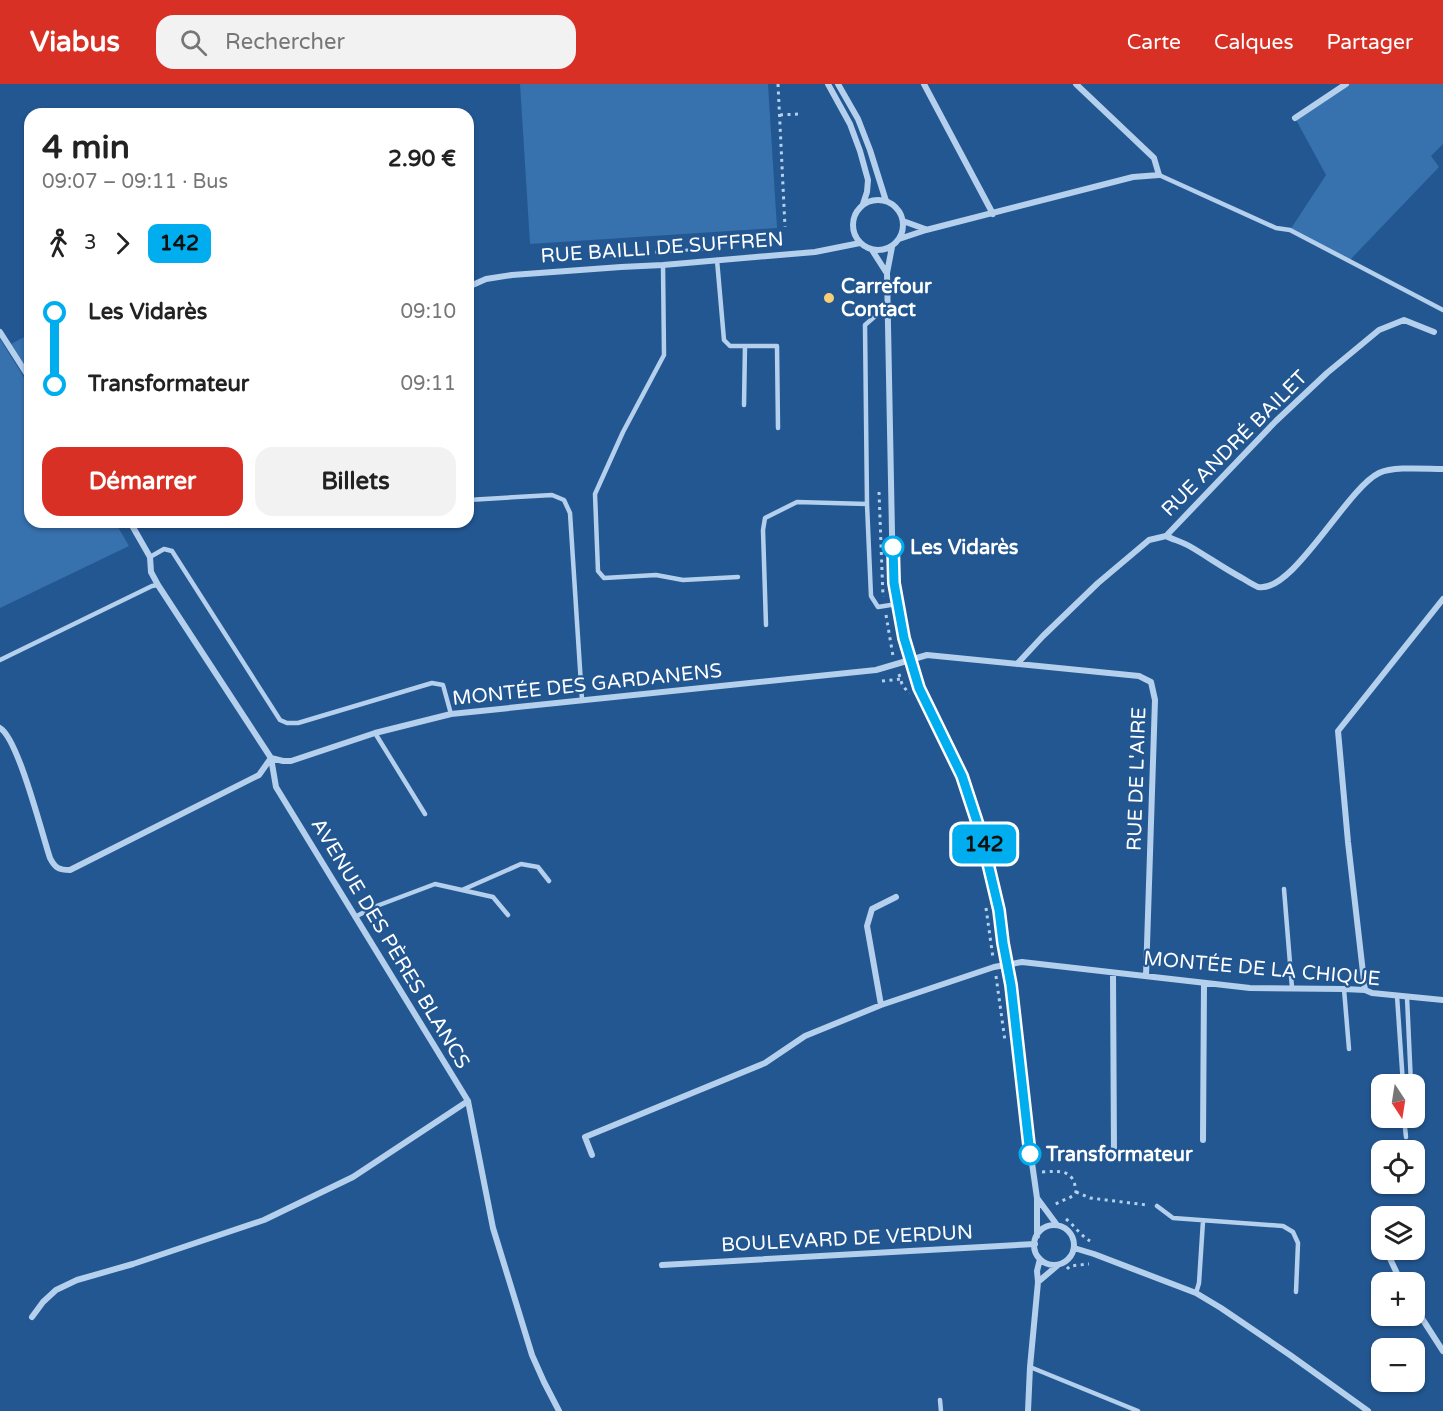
<!DOCTYPE html>
<html lang="fr">
<head>
<meta charset="utf-8">
<style>
  body { margin:0; font-family:"Varela Round",sans-serif; background:#f2f2f2; color:#222; height:100vh; display:flex; flex-direction:column; font-size:22px; white-space:nowrap }
  * { box-sizing:border-box; margin:0 }
  p { font-size:20px; color:#767676 }
  .icon { flex:none; width:33px; height:33px; fill:none; stroke:currentColor; stroke-width:2; stroke-linecap:round; stroke-linejoin:round }
  .map { position:relative; flex:1; overflow:hidden }
  .drawer { position:absolute; left:24px; top:24px; width:450px; height:420px; display:flex; flex-direction:column; background:#fff; border-radius:18px; box-shadow:0 2px 4px #0004 }
  .drawer>* { flex:none }
  .badge { padding:0 12px; border-radius:9px; font-size:21px; line-height:39px }
  .needle { width:39px; rotate:168deg }
  .buttons { position:absolute; left:1371px; top:990px; display:grid; gap:12px }
  .buttons a { display:grid; place-items:center; width:54px; height:54px; border-radius:12px; background:#fff; box-shadow:0 2px 4px #0004; font-size:30px }
  .map>.badge { position:absolute; translate:-50% -50%; box-shadow:0 0 0 3px #fff }
  .legs { display:flex; align-items:center; gap:9px; height:66px; padding:0 18px; font-size:20px }
  .legs p { margin-inline-start:auto }
  .head { display:flex; align-items:center; justify-content:space-between; height:102px; padding:0 18px }
  h1 { font-size:33px; font-weight:700; line-height:45px }
  .cta { display:flex; gap:12px; margin-top:auto; padding:12px 18px }
  .cta a { flex:1; height:69px; border-radius:18px; background:#d93025; color:#fff; font-size:24px; font-weight:700; line-height:69px; text-align:center }
  .cta a+a { background:#f2f2f2; color:#222 }
  ul { padding:0 18px; list-style:none }
  li { display:flex; align-items:center; gap:21px; height:72px; font-size:22px }
  li i { display:grid; place-items:center; width:9px; height:100%; margin:0 8px; background:currentColor }
  li i::after { content:''; width:15px; height:15px; margin:-8px; border:4px solid; border-radius:50%; background:#fff }
  li p { margin-inline-start:auto }
  li:first-child i { background:linear-gradient(#0000 50%,currentColor 0) }
  li:last-child i { background:linear-gradient(currentColor 50%,#0000 0) }
  header { display:flex; align-items:center; gap:36px; box-sizing:border-box; height:84px; padding:0 30px; background:#d93025; color:#fff }
  header strong { font-size:28px }
  nav { display:flex; gap:33px; margin-inline-start:auto; font-size:21px }
  .search { width:420px; height:54px; background:#f2f2f2; display:flex; align-items:center; gap:15px; box-sizing:border-box; padding:0 21px; border-radius:18px; color:#767676; font-size:22px }
  .map>svg:first-child { display:block }
  .green { fill:#3771ae }
  .lines { fill:none; stroke-linecap:round; stroke-linejoin:round }
  .path { stroke:#b4d0ed; stroke-width:3; stroke-dasharray:3 4.5; stroke-linecap:butt }
  .lane { stroke:#b4d0ed; stroke-width:4.5 }
  .street { stroke:#b4d0ed; stroke-width:6 }
  .line-1-casing { stroke:#fff; stroke-width:14 }
  .line-1 { stroke:#00adee; stroke-width:9 }
  .poi-dot { fill:#f8ce77; stroke:#235791; stroke-width:2 }
  .stop-1-dot { fill:#fff; stroke:#00adee; stroke-width:3 }
  .labels { text-anchor:middle; stroke-width:4.5; stroke-linejoin:round; paint-order:stroke }
  .street-label { font-size:20px; fill:#fff; stroke:#235791 }
  .poi-label { font-size:20px; font-weight:bold; fill:#fff; stroke:#235791; text-anchor:start }
  .stop-label { font-size:20px; font-weight:bold; fill:#fff; stroke:#235791; text-anchor:start }
</style>
</head>
<body>
<header>
<strong>Viabus</strong>
<div class="search"><svg class="icon" aria-label="search" viewBox="0 0 24 24"><circle cx="10" cy="10" r="6"/><path d="M15 15l6 6"/></svg>Rechercher</div>
<nav><a>Carte</a><a>Calques</a><a>Partager</a></nav>
</header>
<div class="map">
<svg width="1443" height="1327" viewBox="0 0 1443 1327">
  <rect width="100%" height="100%" fill="#235791"/>
  <path class="green" d="M 520,0 L 768,0 L 777,144 L 530,160 Z
    M 1346,0 L 1443,0 L 1443,60 L 1431,72 L 1439,83 L 1349,177 L 1290,146 L 1326,91 L 1295,34 Z
    M 30,250 L 30,290 L 11,260 Z
    M 0,255 L 30,303 L 30,438 L 115,438 L 129,462 L 0,524 Z"/>
  <g class="lines">
    <path class="path" d="M 778,0 L 785,143
      M 780,31 L 799,30
      M 603,172 L 716,164
      M 879,408 L 883,513
      M 886,531 L 893,572
      M 899,590 L 902,600 L 909,610
      M 882,597 L 901,595
      M 986,824 L 993,874
      M 996,892 L 1005,957
      M 1042,1088 C 1061,1087 1074,1085 1076,1108 L 1073,1112 L 1053,1121
      M 1076,1108 L 1090,1114 L 1147,1121
      M 1066,1135 C 1075,1142 1080,1151 1090,1157
      M 1067,1185 L 1070,1182 L 1089,1180"/>
    <path class="lane" d="M 1159,91 L 1276,144 L 1290,146 L 1443,226
      M 717,176 L 724,256 L 730,262 L 777,262 L 778,344
      M 663,181 L 664,271 L 623,348 L 595,410 L 598,487 L 604,494 L 656,491 L 683,496 L 738,493
      M 888,221 L 865,241 L 867,420 L 871,512 L 878,523 L 897,520
      M 744,321 L 745,262
      M 468,416 L 552,411 L 564,416 L 570,429 L 582,616
      M 150,473 L 164,465 L 172,467 L 280,636 L 287,639 L 298,639 L 432,599 L 443,601 L 451,630
      M 766,541 L 763,446 L 765,434 L 797,418 L 867,420
      M 0,576 L 152,502 L 158,501
      M 375,649 L 425,730
      M 1284,805 L 1292,904
      M 462,806 L 521,780 L 538,783 L 549,797
      M 355,833 L 374,823 L 435,800 L 493,813 L 508,831
      M 1344,905 L 1349,965
      M 1397,912 L 1403,1000
      M 1407,913 L 1411,1000
      M 1404,1034 L 1406,1053
      M 1157,1122 L 1173,1134 L 1283,1142 L 1293,1148 L 1298,1159 L 1296,1208
      M 1196,1209 L 1199,1199 L 1203,1137
      M 1030,1283 L 1138,1327
      M 940,1316 L 941,1327"/>
    <path class="street" d="M 828,0 L 850,40 L 860,67 L 868,96 L 867,108 L 863,120
      M 838,0 L 858,35 L 870,66 L 886,117
      M 924,0 L 993,130
      M 1295,34 L 1346,0
      M853 141a25 25 0 1 1 50 0a25 25 0 1 1-50 0Z
      M 903,137 L 925,145
      M 899,155 L 926,146 L 1133,93 L 1159,91 L 1154,74 L 1076,0
      M 892,163 L 887,189 L 892,449 L 894,499 L 897,520 L 904,554 L 919,604 L 962,692 L 981,750 L 999,826 L 1003,859 L 1011,901 L 1029,1058 L 1037,1114 L 1037,1152
      M 872,166 L 886,188
      M 468,203 L 486,195 L 512,191 L 621,183 L 663,181 L 815,168 L 860,159
      M 0,248 L 30,295
      M 130,438 L 150,473 L 151,488 L 158,501 L 271,674 L 276,703 L 468,1017 L 493,1144 L 532,1271 L 544,1298 L 559,1327
      M 1166,452 C 1174,456 1183,458 1191,463 C 1208,473 1225,485 1242,494 C 1247,497 1253,501 1258,503 C 1293,510 1346,405 1379,389 C 1394,382 1426,385 1443,385
      M 1017,580 L 1043,552 L 1098,499 L 1149,456 L 1166,452 L 1276,337 L 1327,289 L 1379,246 L 1404,236 L 1434,248
      M 0,644 C 18,654 42,750 50,774 C 55,784 59,786 70,786 L 259,691 L 271,674
      M 271,674 L 283,677 L 291,677 L 375,649 L 451,630 L 876,586 L 927,571 L 1139,592 L 1151,598 L 1155,616 L 1146,892
      M 1113,889 L 1114,1071
      M 1365,906 L 1348,758 L 1338,647 L 1443,515
      M 881,921 L 867,842 L 872,825 L 896,813
      M 1203,1056 L 1204,899
      M 592,1071 L 585,1053 L 765,979 L 805,952 L 881,921 L 994,883 L 1022,878 L 1250,904 L 1344,905 L 1365,906 L 1372,909 L 1443,916
      M 1037,1114 L 1057,1141
      M 1374,1141 L 1382,1156
      M1034 1161a20 20 0 1 1 40 0a20 20 0 1 1-40 0Z
      M 1074,1164 L 1094,1170 L 1196,1209 L 1221,1224 L 1290,1271 L 1368,1327
      M 1386,1166 L 1401,1198
      M 662,1181 L 1035,1160
      M 1038,1198 L 1058,1181
      M 1414,1222 L 1443,1267
      M 32,1233 L 43,1218 L 56,1206 L 77,1196 L 133,1180 L 264,1136 L 353,1093 L 468,1017
      M 1028,1327 L 1030,1283 L 1038,1198 L 1037,1187 L 1040,1175"/>
  </g>
  <g class="lines">
    <g class="line-1-casing">
      <path id="line-1" d="M 893,463 L 894,499 L 904,554 L 919,604 L 962,692 L 981,750 L 999,826 L 1003,859 L 1011,901 L 1030,1070"/>
    </g>
    <use href="#line-1" class="line-1"/>
  </g>
  <circle class="poi-dot" cx="829" cy="214" r="6"/>
  <g class="stop-1-dot">
    <circle cx="893" cy="463" r="10"/>
    <circle cx="1030" cy="1070" r="10"/>
  </g>
  <g class="labels">
    <g class="street-label">
      <text transform="translate(662 163) rotate(-4)" y="7">RUE BAILLI DE SUFFREN</text>
      <text transform="translate(1234 359) rotate(-45)" y="7">RUE ANDRÉ BAILET</text>
      <text transform="translate(587 600) rotate(-6)" y="7">MONTÉE DES GARDANENS</text>
      <text transform="translate(1136 695) rotate(-88)" y="7">RUE DE L'AIRE</text>
      <text transform="translate(391 859) rotate(59)" y="7">AVENUE DES PÈRES BLANCS</text>
      <text transform="translate(1262 884) rotate(5)" y="7">MONTÉE DE LA CHIQUE</text>
      <text transform="translate(847 1154) rotate(-3)" y="7">BOULEVARD DE VERDUN</text>
    </g>
    <g class="poi-label">
      <text x="841" y="209">Carrefour<tspan x="841" dy="23">Contact</tspan></text>
    </g>
    <g class="stop-label">
      <text x="910" y="470">Les Vidarès</text>
      <text x="1046" y="1077">Transformateur</text>
    </g>
  </g>
</svg>
<div class="buttons">
<a><svg class="needle" viewBox="-14 -14 28 28"><path d="M0-13l5 13h-10z" fill="#e53935"/><path d="M0 13l5-13h-10z" fill="#767676"/></svg></a>
<a><svg class="icon" aria-label="locate" viewBox="0 0 24 24"><circle cx="12" cy="12" r="6"/><path d="M12 2v4M12 18v4M2 12h4M18 12h4"/></svg></a>
<a><svg class="icon" aria-label="layers" viewBox="0 0 24 24"><path d="M12 4l9 5-9 5-9-5zM3 14l9 5 9-5"/></svg></a>
<a>+</a>
<a>−</a>
</div>
<b class="badge" style="left:984px;top:760px;background:#00adee;color:#111">142</b>
<section class="drawer">
<div class="head"><div><h1>4 min</h1><p>09:07 – 09:11 · Bus</p></div><b>2.90 €</b></div>
<div class="legs"><svg class="icon" aria-label="walk" viewBox="0 0 24 24"><circle cx="13" cy="4" r="2"/><path d="M13 8l-2 6 4 7M11 14l-3 7M7 12l3-4h3l4 4"/></svg>3<svg class="icon" aria-label="forward" viewBox="0 0 24 24"><path d="M9 5l7 7-7 7"/></svg><b class="badge" style="background:#00adee;color:#111">142</b></div>
<ul>
<li><i style="color:#00adee"></i><b>Les Vidarès</b><p>09:10</p></li>
<li><i style="color:#00adee"></i><b>Transformateur</b><p>09:11</p></li>
</ul>
<div class="cta"><a>Démarrer</a><a>Billets</a></div>
</section>
</div>
</body>
</html>
